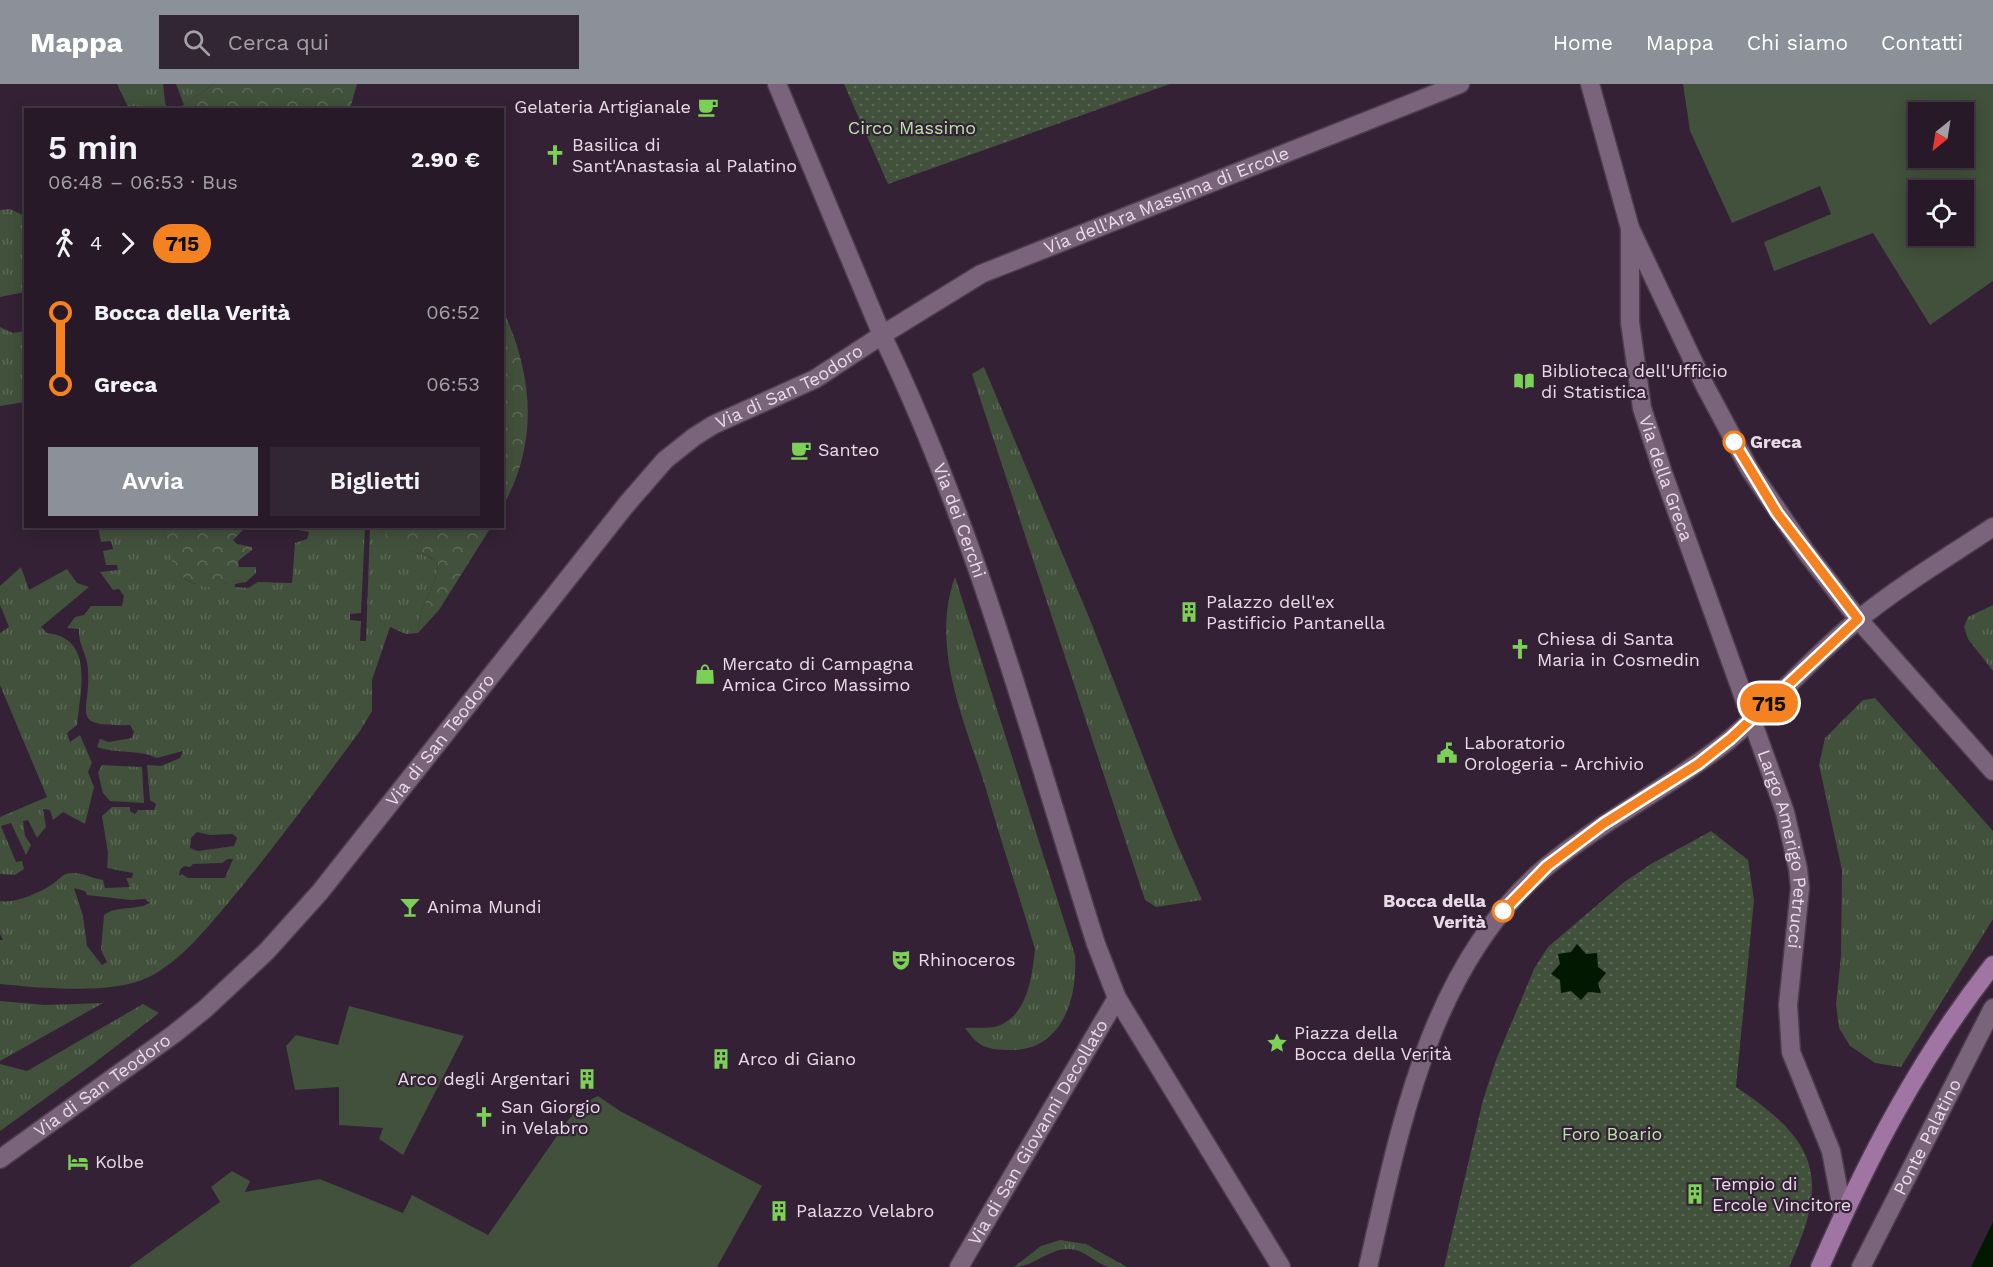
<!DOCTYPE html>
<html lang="it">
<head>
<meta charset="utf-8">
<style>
  body { margin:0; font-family:"Work Sans",sans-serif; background:#332634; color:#f1f3f6; height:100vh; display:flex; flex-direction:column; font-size:22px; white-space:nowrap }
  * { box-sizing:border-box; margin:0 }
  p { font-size:20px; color:#a4a0a8 }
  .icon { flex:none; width:33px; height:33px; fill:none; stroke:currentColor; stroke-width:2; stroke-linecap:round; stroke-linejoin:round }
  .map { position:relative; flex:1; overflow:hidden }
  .sheet { position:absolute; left:24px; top:24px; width:480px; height:420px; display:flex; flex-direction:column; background:#271928; border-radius:0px; box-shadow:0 3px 15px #0003,0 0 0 2px #433845 }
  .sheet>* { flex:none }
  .badge { padding:0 12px; border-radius:20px; font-size:21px; line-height:39px }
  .needle { width:39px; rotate:210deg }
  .controls { position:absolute; left:1908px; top:18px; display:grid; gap:12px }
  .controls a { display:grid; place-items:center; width:66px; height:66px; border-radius:0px; background:#271928; box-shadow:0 3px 15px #0003,0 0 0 2px #433845; font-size:30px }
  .map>.badge { position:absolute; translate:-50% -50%; box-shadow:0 0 0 3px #fff }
  .legs { display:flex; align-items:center; gap:9px; height:66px; padding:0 24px; font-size:20px }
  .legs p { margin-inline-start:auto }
  .overview { display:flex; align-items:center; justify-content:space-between; height:102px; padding:0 24px }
  h1 { font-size:33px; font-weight:600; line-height:45px }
  .primary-button { display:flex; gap:12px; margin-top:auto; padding:12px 24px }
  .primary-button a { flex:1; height:69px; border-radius:0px; background:#8c9099; color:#fff; font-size:24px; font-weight:600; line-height:69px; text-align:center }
  .primary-button a+a { background:#332634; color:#f1f3f6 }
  ul { padding:0 24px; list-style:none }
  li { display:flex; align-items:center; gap:21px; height:72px; font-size:22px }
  li i { display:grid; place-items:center; width:9px; height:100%; margin:0 8px; background:currentColor }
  li i::after { content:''; width:15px; height:15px; margin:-8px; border:4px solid; border-radius:50%; background:#271928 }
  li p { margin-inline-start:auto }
  li:first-child i { background:linear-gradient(#0000 50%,currentColor 0) }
  li:last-child i { background:linear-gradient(currentColor 50%,#0000 0) }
  header { display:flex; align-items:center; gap:36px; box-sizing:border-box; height:84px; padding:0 30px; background:#8c9099; color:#fff }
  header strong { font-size:28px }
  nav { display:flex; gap:33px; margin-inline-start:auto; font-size:21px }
  .search { width:420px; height:54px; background:#332634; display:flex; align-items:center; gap:15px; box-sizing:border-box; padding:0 21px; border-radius:0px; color:#a4a0a8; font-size:22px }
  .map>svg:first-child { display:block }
  .grass { fill:url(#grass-tufts); fill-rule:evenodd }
  .forest { fill:url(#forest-crowns) }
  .park { fill:url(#park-dots) }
  .garden { fill:#41513b; fill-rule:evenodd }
  .water { fill:#031800 }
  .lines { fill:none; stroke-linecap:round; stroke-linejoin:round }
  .minor-casing { stroke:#4c3c4d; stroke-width:21 }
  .tertiary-casing { stroke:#4c3c4d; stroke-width:21 }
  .secondary-casing { stroke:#4c3c4d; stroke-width:21 }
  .primary-casing { stroke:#4c3c4d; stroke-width:21 }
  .minor { stroke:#7a647b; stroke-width:18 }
  .tertiary { stroke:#7a647b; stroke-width:18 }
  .secondary { stroke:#7a647b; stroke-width:18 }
  .primary { stroke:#a074a3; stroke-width:18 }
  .line-1-casing { stroke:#fff; stroke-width:14 }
  .line-1 { stroke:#f58220; stroke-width:9 }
  .stop-1-dot { fill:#fff; stroke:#f58220; stroke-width:3 }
  .labels { text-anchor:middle; stroke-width:4.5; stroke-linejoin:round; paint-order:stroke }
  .poi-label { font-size:18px; fill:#e8dbe8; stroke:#342135; text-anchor:start }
  .park-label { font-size:18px; fill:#b7e4a7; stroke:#342135 }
  .street-label { font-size:18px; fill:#e8dbe8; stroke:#342135 }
  .stop-label { font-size:18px; font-weight:bold; fill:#e8dbe8; stroke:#342135; text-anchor:start }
</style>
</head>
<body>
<header>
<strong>Mappa</strong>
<div class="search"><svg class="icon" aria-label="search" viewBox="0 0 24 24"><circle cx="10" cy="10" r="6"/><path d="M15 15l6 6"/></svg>Cerca qui</div>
<nav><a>Home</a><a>Mappa</a><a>Chi siamo</a><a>Contatti</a></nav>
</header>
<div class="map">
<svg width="1993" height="1183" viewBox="0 0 1993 1183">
  <defs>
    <pattern id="grass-tufts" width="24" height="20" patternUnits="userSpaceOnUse" patternTransform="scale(1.5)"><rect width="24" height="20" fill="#41513b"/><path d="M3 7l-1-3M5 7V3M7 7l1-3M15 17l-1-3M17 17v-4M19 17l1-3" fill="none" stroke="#5c6957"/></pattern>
    <pattern id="forest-crowns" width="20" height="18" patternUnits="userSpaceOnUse" patternTransform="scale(1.5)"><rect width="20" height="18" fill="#41513b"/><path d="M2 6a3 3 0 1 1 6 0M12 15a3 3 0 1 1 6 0" fill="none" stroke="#5c6957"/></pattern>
    <pattern id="park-dots" width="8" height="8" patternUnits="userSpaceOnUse" patternTransform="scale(1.5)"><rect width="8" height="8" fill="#41513b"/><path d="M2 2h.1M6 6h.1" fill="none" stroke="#5c6957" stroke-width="1.8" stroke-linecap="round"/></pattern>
  </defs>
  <rect width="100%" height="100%" fill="#342135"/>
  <path class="grass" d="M 117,0 L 163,0 L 166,25 L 129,25 Z
    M 176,0 L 214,0 L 184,21 Z
    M 10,125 L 25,132 L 25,208 L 0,213 L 0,126 Z
    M 0,243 L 13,249 L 25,247 L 25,318 L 0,322 Z
    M 984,283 L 1091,538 L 1175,755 L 1202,816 L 1156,823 L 1145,816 L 972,290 Z
    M 98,443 L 162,443 C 170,462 171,494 196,500 C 205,502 216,500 225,500 L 239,483 L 256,483 L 256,489 L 246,498 L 235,500 L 235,503 L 248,504 L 258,498 L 292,499 L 295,459 L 307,455 L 309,448 L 293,445 L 293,443 L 365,443 L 361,529 L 350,530 L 350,536 L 361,537 L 360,557 L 366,557 L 370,443 L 381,443 C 390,468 419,463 438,479 C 437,506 418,520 418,549 L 406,550 L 390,543 L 372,596 L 372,627 L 360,647 C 317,705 275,763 229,818 C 206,845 182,876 149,893 C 113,911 41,904 0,900 L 0,856 L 3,856 L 0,850 L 0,817 C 15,820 42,808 54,799 C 58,796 61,792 66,790 C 78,786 91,794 103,796 L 105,804 L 130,803 L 126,794 L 132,794 L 133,789 L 107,784 L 108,769 L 102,732 L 112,723 L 130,723 L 130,727 L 135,730 L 138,726 L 154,726 L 156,720 L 150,716 L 147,681 L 161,682 L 180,674 L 183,667 L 157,674 C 138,665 116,670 97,663 L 100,655 L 109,658 L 132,654 L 134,648 L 130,641 C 67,643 91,630 88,585 C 87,569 78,561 79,545 L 67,544 L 75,533 L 84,531 L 91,522 L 122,522 L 124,512 L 119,505 L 113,506 L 100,488 L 118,486 L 117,481 L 106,481 L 103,467 L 113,465 L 111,457 L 101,458 ZM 197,748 L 210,751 L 233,750 L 237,754 L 234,762 L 198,767 L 190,764 L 191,754 ZM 228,775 L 233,775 L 225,794 L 188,794 L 182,790 L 179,792 L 180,786 L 184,782 L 190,783 L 193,780 L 222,779 ZM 74,804 L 85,807 L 87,811 L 131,816 L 145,815 L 150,819 C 135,827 117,821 104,831 L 101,866 L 107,878 L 102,881 L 87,862 L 83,832 Z
    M 21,483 L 29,506 L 67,485 L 77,499 L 89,503 L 41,543 L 47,549 C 95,554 80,608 77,641 L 67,649 L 70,658 L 80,651 L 92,679 L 88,688 L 94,703 L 85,740 L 63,728 L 53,736 L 50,726 L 43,725 L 46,743 L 37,754 L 28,736 L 23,737 L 25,752 L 31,761 L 26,771 L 11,739 L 1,742 L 16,778 L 22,777 L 24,785 L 15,791 L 0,790 L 0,733 L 47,713 L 0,601 L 0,549 L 9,543 L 0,521 L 0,502 Z
    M 955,493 L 1075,871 C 1078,916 1061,969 1007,966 C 984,965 978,962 965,944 C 975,943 988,945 998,942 C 1028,931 1032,892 1035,865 C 1019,811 1001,757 985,702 C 964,636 930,562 955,493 Z
    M 1993,521 L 1993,587 L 1968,555 L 1964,543 L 1968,533 Z
    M 1875,614 L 1993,747 L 1993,835 L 1901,983 L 1875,979 L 1850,962 L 1839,944 L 1836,920 L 1841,872 L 1842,786 L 1819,681 L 1825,654 L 1863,616 Z
    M 102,681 L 142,683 L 144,719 L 110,717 L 103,709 L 98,689 Z
    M 0,917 L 45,921 L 103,919 L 0,977 Z
    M 143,920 L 159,929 L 93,980 L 0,1047 L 0,980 L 27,987 Z
    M 1060,1156 L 1086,1160 L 1127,1183 C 1121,1183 1113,1183 1108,1183 C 1095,1179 1085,1166 1070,1165 C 1048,1164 1034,1183 1014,1183 L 1041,1162 Z"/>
  <path class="forest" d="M 214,0 L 357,0 L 350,25 L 172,25 L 184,21 Z
    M 503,226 C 533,291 539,358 503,422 Z
    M 162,443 L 246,443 L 233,456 L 237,460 L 252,463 L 252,466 L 238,477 L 239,483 C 235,488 230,498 224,500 C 209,508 186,499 177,487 C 168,474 168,457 162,443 Z
    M 381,443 L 491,443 L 439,526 L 418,549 C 418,520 437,506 438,479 C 417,461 392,472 381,443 Z"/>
  <path class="park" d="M 844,0 L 1170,0 L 888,100 Z
    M 1711,747 L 1748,776 L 1754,816 L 1736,1003 C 1817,1057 1831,1093 1789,1183 L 1444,1183 L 1483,1016 L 1496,976 L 1534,885 L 1548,863 L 1623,799 L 1651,780 Z"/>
  <path class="garden" d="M 1683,0 L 1993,0 L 1993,197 L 1930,241 L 1873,149 L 1774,187 L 1764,158 L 1831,130 L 1820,102 L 1732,139 L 1690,47 ZM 1964,28 L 1964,74 L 1918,74 L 1918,28 ZM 1964,106 L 1964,152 L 1918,152 L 1918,106 Z
    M 349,922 L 464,952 L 403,1071 L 379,1055 L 383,1044 L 339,1041 L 339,1003 L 295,1006 L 286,962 L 296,951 L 338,961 Z
    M 598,1012 L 620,1027 L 762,1102 L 717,1183 L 129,1183 L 220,1118 L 211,1103 L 232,1087 L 250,1097 L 245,1108 L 320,1095 L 403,1129 L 412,1111 L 488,1151 L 568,1036 L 584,1019 Z"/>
  <path class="water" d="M 1577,860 L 1586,870 L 1597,869 L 1598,883 L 1606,889 L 1598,899 L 1601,909 L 1588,908 L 1581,916 L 1571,907 L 1561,909 L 1560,896 L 1551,890 L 1560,880 L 1558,870 L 1571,868 Z
    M 1993,1138 L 1993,1183 L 1971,1183 Z"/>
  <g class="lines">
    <g class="minor-casing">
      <g id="minor">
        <path id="s1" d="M 0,1075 L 174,950 L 205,925 L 266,868 L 320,808 L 626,421 L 665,376 L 694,353 L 713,341 L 815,295 L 882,251"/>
        <path id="s2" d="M 959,1183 L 1117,914"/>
      </g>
    </g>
    <g class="tertiary-casing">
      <g id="tertiary">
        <path id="s3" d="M 882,251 C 976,445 1031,655 1096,860 L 1117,914 L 1281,1183"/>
      </g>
    </g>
    <g class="secondary-casing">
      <g id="secondary">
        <path id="s4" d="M 777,0 L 882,251 L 981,190 L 1460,0"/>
        <path d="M 1590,0 L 1630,144 L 1705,302 L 1750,386 L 1806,468 L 1858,535 L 1993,687"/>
        <path id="s5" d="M 1630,144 L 1630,238 L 1642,324 L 1663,389 L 1785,728 L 1798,785 L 1800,804 L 1788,921 L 1791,968 L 1831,1067 L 1843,1130"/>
        <path d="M 1368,1183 C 1400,1043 1430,880 1546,783 C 1604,735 1672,702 1729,656 C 1775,618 1813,572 1859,535 C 1901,501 1948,473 1993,443"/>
        <path id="s6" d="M 1861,1183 L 1993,924"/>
      </g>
    </g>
    <g class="primary-casing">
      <path id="primary" d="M 1820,1183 C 1867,1076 1920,973 1993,881"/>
    </g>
    <use href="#minor" class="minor"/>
    <use href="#tertiary" class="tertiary"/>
    <use href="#secondary" class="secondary"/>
    <use href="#primary" class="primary"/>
  </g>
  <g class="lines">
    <g class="line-1-casing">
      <path id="line-1" d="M 1503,827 L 1547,782 L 1603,740 L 1698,680 L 1731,654 L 1858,535 L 1777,429 L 1734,358"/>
    </g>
    <use href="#line-1" class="line-1"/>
  </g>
  <defs>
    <g id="cafe-bare" transform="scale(1.62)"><path d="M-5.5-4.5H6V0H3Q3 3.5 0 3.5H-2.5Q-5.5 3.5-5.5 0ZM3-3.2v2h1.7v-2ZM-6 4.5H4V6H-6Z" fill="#7bd156" stroke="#342135" stroke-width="2.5" paint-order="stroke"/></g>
    <g id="church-bare" transform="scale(1.62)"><path d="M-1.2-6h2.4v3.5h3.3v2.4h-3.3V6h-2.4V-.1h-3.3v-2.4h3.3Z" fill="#7bd156" stroke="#342135" stroke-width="2.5" paint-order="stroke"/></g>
    <g id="library-bare" transform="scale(1.62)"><path d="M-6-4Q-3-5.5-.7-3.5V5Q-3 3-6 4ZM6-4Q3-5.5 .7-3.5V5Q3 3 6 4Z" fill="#7bd156" stroke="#342135" stroke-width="2.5" paint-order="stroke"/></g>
    <g id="building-bare" transform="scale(1.62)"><path d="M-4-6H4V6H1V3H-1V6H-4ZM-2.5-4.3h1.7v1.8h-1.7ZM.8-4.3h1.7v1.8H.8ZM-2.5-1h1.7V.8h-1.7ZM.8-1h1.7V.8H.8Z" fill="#7bd156" stroke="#342135" stroke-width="2.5" paint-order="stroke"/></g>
    <g id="shop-bare" transform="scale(1.62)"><path d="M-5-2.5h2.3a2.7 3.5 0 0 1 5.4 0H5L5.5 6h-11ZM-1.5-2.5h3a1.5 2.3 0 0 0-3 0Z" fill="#7bd156" stroke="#342135" stroke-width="2.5" paint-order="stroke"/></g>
    <g id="civic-bare" transform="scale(1.62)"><path d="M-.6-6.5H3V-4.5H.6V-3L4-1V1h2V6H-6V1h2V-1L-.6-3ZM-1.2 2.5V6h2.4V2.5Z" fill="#7bd156" stroke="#342135" stroke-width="2.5" paint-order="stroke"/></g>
    <g id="bar-bare" transform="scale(1.62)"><path d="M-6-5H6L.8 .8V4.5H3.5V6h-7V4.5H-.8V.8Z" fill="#7bd156" stroke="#342135" stroke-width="2.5" paint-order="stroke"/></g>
    <g id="theatre-bare" transform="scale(1.62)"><path d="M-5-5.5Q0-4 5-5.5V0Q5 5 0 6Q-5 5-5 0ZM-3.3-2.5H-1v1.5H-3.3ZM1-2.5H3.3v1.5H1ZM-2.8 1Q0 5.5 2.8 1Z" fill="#7bd156" stroke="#342135" stroke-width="2.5" paint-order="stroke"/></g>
    <g id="sight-bare" transform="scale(1.62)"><path d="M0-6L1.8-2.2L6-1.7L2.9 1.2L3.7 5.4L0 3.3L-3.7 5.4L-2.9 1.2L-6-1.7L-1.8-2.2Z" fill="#7bd156" stroke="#342135" stroke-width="2.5" paint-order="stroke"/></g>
    <g id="hotel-bare" transform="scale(1.62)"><path d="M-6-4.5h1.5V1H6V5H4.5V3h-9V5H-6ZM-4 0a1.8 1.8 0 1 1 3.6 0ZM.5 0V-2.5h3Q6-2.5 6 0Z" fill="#7bd156" stroke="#342135" stroke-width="2.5" paint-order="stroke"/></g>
  </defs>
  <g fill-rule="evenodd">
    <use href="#cafe-bare" x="708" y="23"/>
    <use href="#church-bare" x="555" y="71"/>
    <use href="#library-bare" x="1524" y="297"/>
    <use href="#cafe-bare" x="801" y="366"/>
    <use href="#building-bare" x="1189" y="528"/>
    <use href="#church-bare" x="1520" y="565"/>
    <use href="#shop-bare" x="705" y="590"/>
    <use href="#civic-bare" x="1447" y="669"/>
    <use href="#bar-bare" x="410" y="823"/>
    <use href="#theatre-bare" x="901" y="876"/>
    <use href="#sight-bare" x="1277" y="959"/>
    <use href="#building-bare" x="721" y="975"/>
    <use href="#building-bare" x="587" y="995"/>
    <use href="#church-bare" x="484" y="1033"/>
    <use href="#hotel-bare" x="78" y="1078"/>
    <use href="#building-bare" x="1695" y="1110"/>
    <use href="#building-bare" x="779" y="1127"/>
  </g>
  <g class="stop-1-dot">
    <circle cx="1734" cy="358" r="10"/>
    <circle cx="1503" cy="827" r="10"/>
  </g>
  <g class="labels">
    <g class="poi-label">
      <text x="691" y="29" text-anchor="end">Gelateria Artigianale</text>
      <text x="572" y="67">Basilica di<tspan x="572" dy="21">Sant'Anastasia al Palatino</tspan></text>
      <text x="1541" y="293">Biblioteca dell'Ufficio<tspan x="1541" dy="21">di Statistica</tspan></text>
      <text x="818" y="372">Santeo</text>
      <text x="1206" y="524">Palazzo dell'ex<tspan x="1206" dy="21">Pastificio Pantanella</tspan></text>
      <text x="1537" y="561">Chiesa di Santa<tspan x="1537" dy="21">Maria in Cosmedin</tspan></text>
      <text x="722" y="586">Mercato di Campagna<tspan x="722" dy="21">Amica Circo Massimo</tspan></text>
      <text x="1464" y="665">Laboratorio<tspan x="1464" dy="21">Orologeria - Archivio</tspan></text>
      <text x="427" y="829">Anima Mundi</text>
      <text x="918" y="882">Rhinoceros</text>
      <text x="1294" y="955">Piazza della<tspan x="1294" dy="21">Bocca della Verità</tspan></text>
      <text x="738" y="981">Arco di Giano</text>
      <text x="570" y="1001" text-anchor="end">Arco degli Argentari</text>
      <text x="501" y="1029">San Giorgio<tspan x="501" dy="21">in Velabro</tspan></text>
      <text x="95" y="1084">Kolbe</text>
      <text x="1712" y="1106">Tempio di<tspan x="1712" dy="21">Ercole Vincitore</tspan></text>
      <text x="796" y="1133">Palazzo Velabro</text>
    </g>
    <g class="park-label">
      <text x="912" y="50">Circo Massimo</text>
      <text x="1612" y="1056">Foro Boario</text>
    </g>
    <g class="street-label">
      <text dy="6" stroke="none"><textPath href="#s4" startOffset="588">Via dell'Ara Massima di Ercole</textPath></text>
      <text dy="6" stroke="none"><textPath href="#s1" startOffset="1116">Via di San Teodoro</textPath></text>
      <text dy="6" stroke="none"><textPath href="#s5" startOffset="255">Via della Greca</textPath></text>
      <text dy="6" stroke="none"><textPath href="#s3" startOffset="201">Via dei Cerchi</textPath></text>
      <text dy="6" stroke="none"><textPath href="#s1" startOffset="612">Via di San Teodoro</textPath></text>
      <text dy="6" stroke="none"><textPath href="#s5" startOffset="646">Largo Amerigo Petrucci</textPath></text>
      <text dy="6" stroke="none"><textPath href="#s1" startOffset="126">Via di San Teodoro</textPath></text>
      <text dy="6" stroke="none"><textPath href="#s2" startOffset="156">Via di San Giovanni Decollato</textPath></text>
      <text dy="6" stroke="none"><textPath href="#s6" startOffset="146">Ponte Palatino</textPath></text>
    </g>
    <g class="stop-label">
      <text x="1750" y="364">Greca</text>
      <text x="1486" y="823" text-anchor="end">Bocca della<tspan x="1486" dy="21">Verità</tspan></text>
    </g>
  </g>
</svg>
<div class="controls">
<a><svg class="needle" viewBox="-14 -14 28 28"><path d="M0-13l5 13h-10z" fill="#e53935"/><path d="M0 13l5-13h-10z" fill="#a4a0a8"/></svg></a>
<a><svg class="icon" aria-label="locate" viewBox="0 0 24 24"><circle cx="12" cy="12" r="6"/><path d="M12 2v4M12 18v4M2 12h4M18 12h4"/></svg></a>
</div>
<b class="badge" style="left:1769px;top:619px;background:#f58220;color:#111">715</b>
<section class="sheet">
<div class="overview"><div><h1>5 min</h1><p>06:48 – 06:53 · Bus</p></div><b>2.90 €</b></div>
<div class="legs"><svg class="icon" aria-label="walk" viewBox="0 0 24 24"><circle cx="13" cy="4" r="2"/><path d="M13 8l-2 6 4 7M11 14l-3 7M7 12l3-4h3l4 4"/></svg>4<svg class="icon" aria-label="forward" viewBox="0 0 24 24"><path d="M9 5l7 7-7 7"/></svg><b class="badge" style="background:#f58220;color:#111">715</b></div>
<ul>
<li><i style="color:#f58220"></i><b>Bocca della Verità</b><p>06:52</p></li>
<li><i style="color:#f58220"></i><b>Greca</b><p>06:53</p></li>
</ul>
<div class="primary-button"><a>Avvia</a><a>Biglietti</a></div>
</section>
</div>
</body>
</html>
